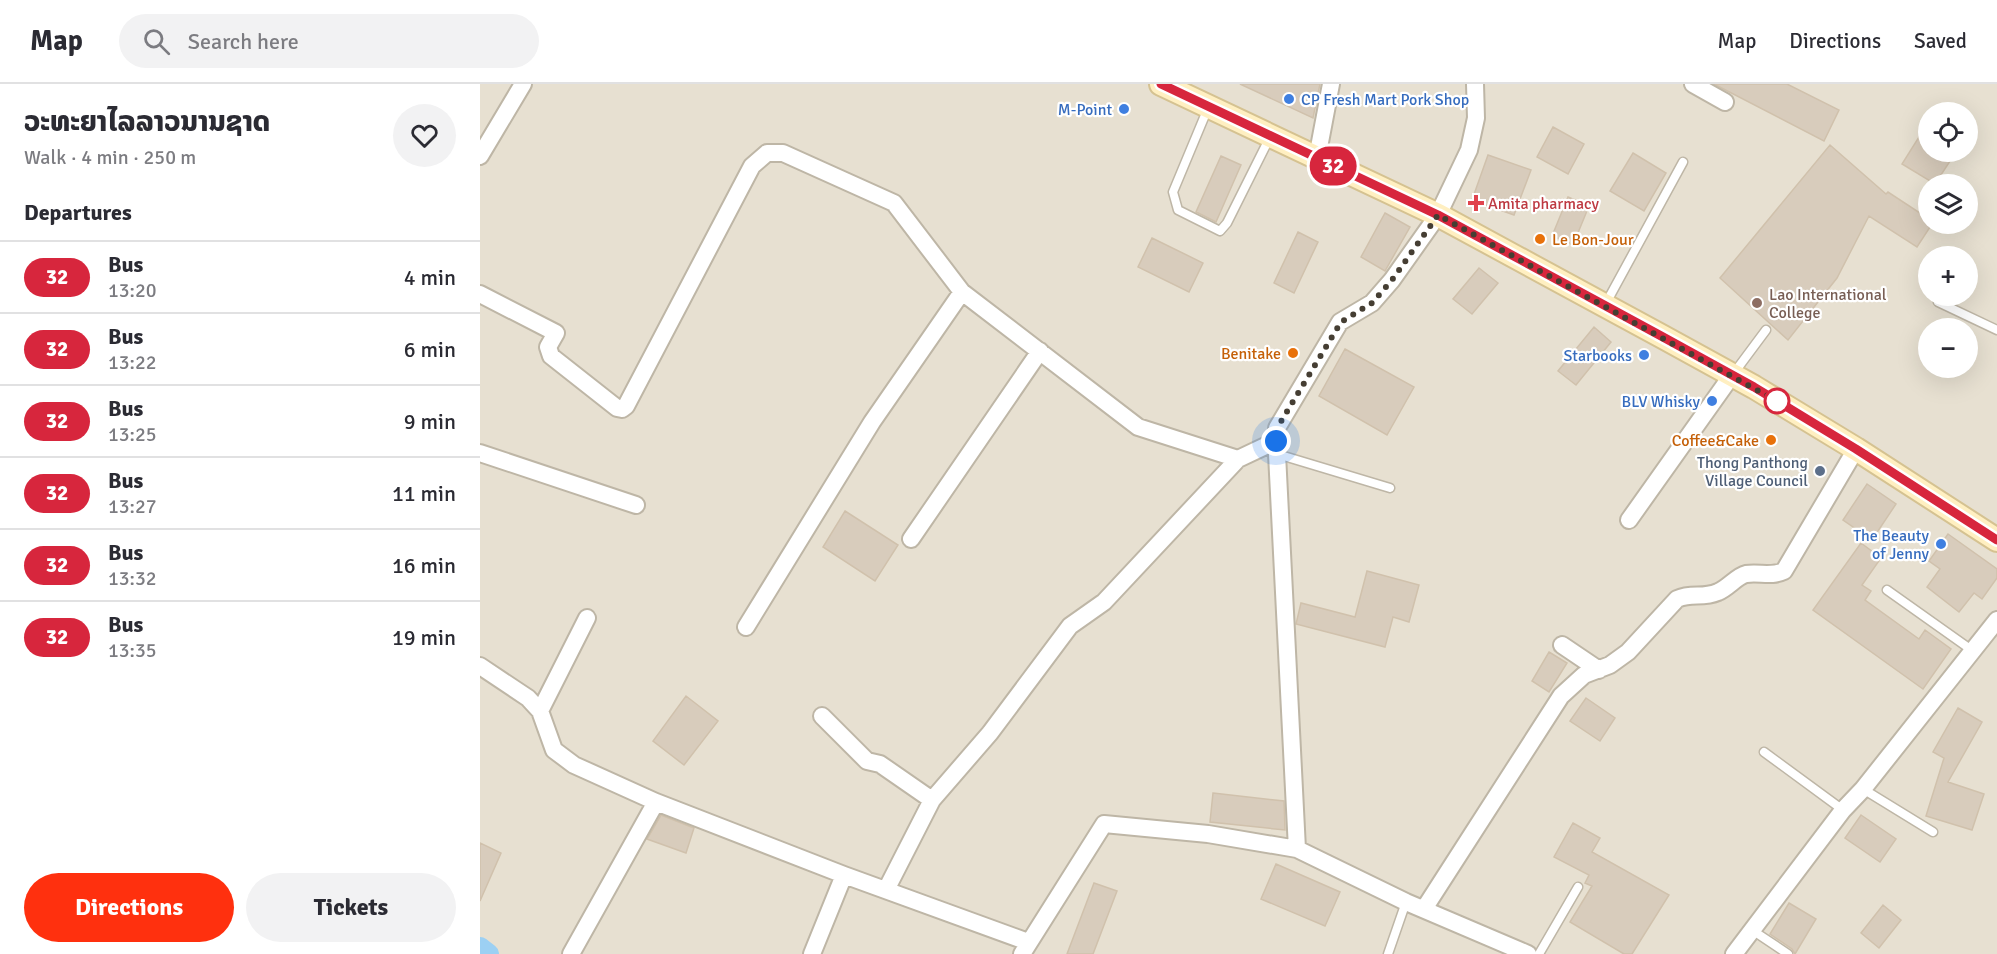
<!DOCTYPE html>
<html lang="en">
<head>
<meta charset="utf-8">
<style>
  body { margin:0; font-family:Signika,"Noto Sans Lao",sans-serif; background:#f2f2f3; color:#2b2b33; height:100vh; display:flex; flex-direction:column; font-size:22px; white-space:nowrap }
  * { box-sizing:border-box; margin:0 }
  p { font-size:20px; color:#7c7c81 }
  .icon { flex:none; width:33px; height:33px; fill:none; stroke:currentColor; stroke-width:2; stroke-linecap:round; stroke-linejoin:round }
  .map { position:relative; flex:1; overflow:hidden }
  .drawer { display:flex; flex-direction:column; background:#fff; width:480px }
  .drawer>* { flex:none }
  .badge { padding:0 12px; border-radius:20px; font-size:21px; line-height:39px }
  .fabs { position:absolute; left:1438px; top:18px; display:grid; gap:12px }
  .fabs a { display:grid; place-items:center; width:60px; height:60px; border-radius:50%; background:#fff; box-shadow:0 6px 24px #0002; font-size:30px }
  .you { position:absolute; width:30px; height:30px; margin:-15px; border:4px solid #fff; border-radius:50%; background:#1a73e8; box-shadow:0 0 0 9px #1a73e833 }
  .map>.badge { position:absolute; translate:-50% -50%; box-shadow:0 0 0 3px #fff }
  h2 { padding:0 24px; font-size:22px; line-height:54px }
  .round { display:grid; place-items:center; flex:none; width:63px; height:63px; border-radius:32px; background:#f2f2f3 }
  .overview { display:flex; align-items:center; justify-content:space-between; height:102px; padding:0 24px }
  h1 { font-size:28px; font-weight:800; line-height:45px }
  .action { display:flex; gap:12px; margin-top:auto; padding:12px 24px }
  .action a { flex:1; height:69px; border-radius:36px; background:#ff300e; color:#fff; font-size:24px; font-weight:800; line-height:69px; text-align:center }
  .action a+a { background:#f2f2f3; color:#2b2b33 }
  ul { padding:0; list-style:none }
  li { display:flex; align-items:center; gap:18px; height:72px; padding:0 24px; border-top:2px solid #e1e1e2 }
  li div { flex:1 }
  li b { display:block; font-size:22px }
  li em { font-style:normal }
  li .badge { min-width:66px; font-weight:700; text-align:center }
  header { display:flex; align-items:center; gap:36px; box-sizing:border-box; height:84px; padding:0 30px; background:#fff; border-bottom:2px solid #e1e1e2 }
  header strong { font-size:28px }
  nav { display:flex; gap:33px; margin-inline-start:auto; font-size:21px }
  .search { width:420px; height:54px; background:#f2f2f3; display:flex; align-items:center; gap:15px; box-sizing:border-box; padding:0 21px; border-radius:33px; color:#7c7c81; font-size:22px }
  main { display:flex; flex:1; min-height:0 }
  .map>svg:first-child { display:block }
  .residential { fill:#e7e0d1; fill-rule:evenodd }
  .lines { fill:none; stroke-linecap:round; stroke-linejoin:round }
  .canal { stroke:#9cd0f3; stroke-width:20 }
  .building { fill:#d8ccbc; stroke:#d0c1ac; stroke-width:1.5 }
  .lane-casing { stroke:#beb6a6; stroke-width:11 }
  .street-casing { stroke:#beb6a6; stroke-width:20 }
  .secondary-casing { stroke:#d5c291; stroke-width:26 }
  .lane { stroke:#fff; stroke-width:8 }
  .street { stroke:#fff; stroke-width:16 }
  .secondary { stroke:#ffefc1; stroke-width:22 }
  .line-casing { stroke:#fff; stroke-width:14 }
  .line { stroke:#d7263d; stroke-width:9 }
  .walk { stroke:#453e33; stroke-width:6; stroke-dasharray:0 10.8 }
  .shop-dot { fill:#3f7fe0; stroke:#fff; stroke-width:2 }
  .health-dot { fill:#e0444e; stroke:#fff; stroke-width:2 }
  .food-dot { fill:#e8710a; stroke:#fff; stroke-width:2 }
  .education-dot { fill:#8d6e63; stroke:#fff; stroke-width:2 }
  .stop-dot { fill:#fff; stroke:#d7263d; stroke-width:3 }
  .service-dot { fill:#5c6f8a; stroke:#fff; stroke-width:2 }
  .labels { text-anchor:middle; stroke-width:4.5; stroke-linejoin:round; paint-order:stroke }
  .shop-label { font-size:16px; fill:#366cbe; stroke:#fff; text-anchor:end }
  .health-label { font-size:16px; fill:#be3a42; stroke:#fff; text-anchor:start }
  .food-label { font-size:16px; fill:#c56008; stroke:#fff; text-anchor:end }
  .education-label { font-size:16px; fill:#785e54; stroke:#fff; text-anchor:start }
  .service-label { font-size:16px; fill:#4e5e75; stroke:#fff; text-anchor:end }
</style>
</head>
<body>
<header>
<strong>Map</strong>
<div class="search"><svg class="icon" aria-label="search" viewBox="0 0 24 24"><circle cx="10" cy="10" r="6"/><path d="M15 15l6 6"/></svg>Search here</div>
<nav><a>Map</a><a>Directions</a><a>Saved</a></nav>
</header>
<main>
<section class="drawer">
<div class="overview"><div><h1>ວະທະຍາໄລລາວນານຊາດ</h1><p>Walk · 4 min · 250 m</p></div><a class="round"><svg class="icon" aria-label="heart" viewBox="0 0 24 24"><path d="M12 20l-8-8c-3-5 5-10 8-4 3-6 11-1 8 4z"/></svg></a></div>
<h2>Departures</h2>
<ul>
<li><span class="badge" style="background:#d7263d;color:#fff">32</span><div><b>Bus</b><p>13:20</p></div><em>4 min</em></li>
<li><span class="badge" style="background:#d7263d;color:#fff">32</span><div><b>Bus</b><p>13:22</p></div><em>6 min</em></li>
<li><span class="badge" style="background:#d7263d;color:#fff">32</span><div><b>Bus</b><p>13:25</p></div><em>9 min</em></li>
<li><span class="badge" style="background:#d7263d;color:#fff">32</span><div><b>Bus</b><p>13:27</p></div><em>11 min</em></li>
<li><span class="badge" style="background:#d7263d;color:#fff">32</span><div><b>Bus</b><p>13:32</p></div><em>16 min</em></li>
<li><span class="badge" style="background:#d7263d;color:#fff">32</span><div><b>Bus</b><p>13:35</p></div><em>19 min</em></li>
</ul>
<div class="action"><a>Directions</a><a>Tickets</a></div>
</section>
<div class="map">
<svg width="1517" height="870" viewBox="0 0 1517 870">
  <rect width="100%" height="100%" fill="#f3eee4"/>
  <path class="residential" d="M 0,0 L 1517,0 L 1517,870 L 0,870 ZM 1449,28 L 1488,28 L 1488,68 L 1449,68 ZM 1449,100 L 1488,100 L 1488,140 L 1449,140 ZM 1449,172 L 1488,172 L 1488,212 L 1449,212 ZM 1449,244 L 1488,244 L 1488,284 L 1449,284 Z"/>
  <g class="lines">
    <path class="canal" d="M 0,863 L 9,870"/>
  </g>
  <path class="building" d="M 760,0 L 840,0 L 833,34 Z
    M 1234,0 L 1307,0 L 1359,26 L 1344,57 Z
    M 1449,37 L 1449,68 L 1476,68 L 1455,100 L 1422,80 Z
    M 1073,43 L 1104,60 L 1088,90 L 1057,73 Z
    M 1350,61 L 1406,110 L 1408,108 L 1449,135 L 1449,140 L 1452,140 L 1437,163 L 1389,132 L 1357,194 L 1308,256 L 1240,194 Z
    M 1153,69 L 1186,89 L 1164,127 L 1130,107 Z
    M 1008,71 L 1051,86 L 1034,131 L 992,116 Z
    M 741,72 L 761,81 L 736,138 L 716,128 Z
    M 1088,113 L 1109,122 L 1093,161 L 1072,152 Z
    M 905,129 L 930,143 L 905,187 L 881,173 Z
    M 818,148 L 838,158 L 814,209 L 794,199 Z
    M 672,154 L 723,179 L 709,208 L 658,183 Z
    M 999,184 L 1018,199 L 992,230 L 973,215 Z
    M 1114,243 L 1131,258 L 1096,301 L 1078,287 Z
    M 865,265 L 934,303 L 907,351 L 839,312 Z
    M 1387,400 L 1416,420 L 1392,456 L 1363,436 Z
    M 365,427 L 418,461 L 395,497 L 343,463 Z
    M 1468,450 L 1517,485 L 1517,494 L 1502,515 L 1494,509 L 1479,528 L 1447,503 L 1460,485 L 1449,477 Z
    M 1381,459 L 1401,474 L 1382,501 L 1391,507 L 1385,516 L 1439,555 L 1445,546 L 1471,565 L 1443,605 L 1333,526 Z
    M 887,487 L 939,501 L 929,538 L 913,533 L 905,563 L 816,540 L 821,519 L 875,533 Z
    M 1069,568 L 1087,579 L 1069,608 L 1052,597 Z
    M 206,612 L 238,637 L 204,681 L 173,657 Z
    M 1106,614 L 1135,634 L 1120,657 L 1090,637 Z
    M 1478,624 L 1502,638 L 1468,698 L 1504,710 L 1492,746 L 1446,732 L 1464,674 L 1453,668 Z
    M 733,709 L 804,717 L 805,746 L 730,738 Z
    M 181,731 L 214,744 L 206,769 L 167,755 Z
    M 1381,731 L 1416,755 L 1400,778 L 1365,754 Z
    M 1093,739 L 1120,754 L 1112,768 L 1189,811 L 1152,870 L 1144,870 L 1090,838 L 1112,802 L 1105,799 L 1109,791 L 1074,773 Z
    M 0,759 L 21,769 L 0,817 Z
    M 796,780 L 860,808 L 845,842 L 781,815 Z
    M 614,799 L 637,807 L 613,870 L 587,870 Z
    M 1309,819 L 1336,835 L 1315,870 L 1312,865 L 1290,850 Z
    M 1403,821 L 1421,836 L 1399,864 L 1381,849 Z"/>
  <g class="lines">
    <g class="lane-casing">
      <path id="lane" d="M 728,24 L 693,108 L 698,126 L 740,147 L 747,139 L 790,53
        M 1458,218 L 1517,246
        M 1125,221 L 1203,78
        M 1254,289 L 1286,246
        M 797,370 L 910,404
        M 1407,506 L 1493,567
        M 1284,668 L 1363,726
        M 1383,705 L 1453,748
        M 1272,846 L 1308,870
        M 908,870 L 926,818
        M 1059,870 L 1098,803"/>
    </g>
    <g class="street-casing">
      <path id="street" d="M 1213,0 L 1245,18
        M 0,72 L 43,0
        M 837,74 L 851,0
        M 0,210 L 76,249 L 68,263 L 71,272 L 137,324 L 142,325 L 146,322 L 272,82 L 287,69 L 303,69 L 414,119 L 482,208 L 658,343 L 758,375
        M 0,369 L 156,421
        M 1149,436 L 1252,291
        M 431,455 L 560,267
        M 266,543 L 392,338 L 482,208
        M 1082,561 L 1119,586
        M 0,582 L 48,614 L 60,627 L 74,666 L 94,681 L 176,718 L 364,791 L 548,858
        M 60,627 L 107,534
        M 342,632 L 387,677 L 400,680 L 452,716
        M 817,765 L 797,370 L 797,344 L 860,238 L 892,219 L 912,196 L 958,131 L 989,66 L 996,34 L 995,0
        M 406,806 L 452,716 L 510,649 L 590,542 L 624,518 L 758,375 L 796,357
        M 944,825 L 1081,612 L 1104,591 L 1130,581 L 1148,568 L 1197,515 C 1212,508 1222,515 1238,508 C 1248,504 1257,492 1266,490 C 1280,488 1291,493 1304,487 L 1376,365
        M 91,870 L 176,718
        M 332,870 L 364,791
        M 542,870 L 624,740 L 728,750 L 817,765 L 926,818 L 1048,870
        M 1254,870 L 1363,726 L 1383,705 L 1517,536"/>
    </g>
    <g class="secondary-casing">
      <path id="secondary" d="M 681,0 L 958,131 L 1183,253 L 1274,303 L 1376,365 L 1517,456"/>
    </g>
    <use href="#lane" class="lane"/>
    <use href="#street" class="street"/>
    <use href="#secondary" class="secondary"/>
  </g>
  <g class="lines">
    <g class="line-casing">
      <path id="line" d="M 681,0 L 958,131 L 1183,253 L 1274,303 L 1376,365 L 1517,456"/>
    </g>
    <use href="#line" class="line"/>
    <path class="walk" d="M 796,357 L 797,344 L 861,238 L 892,219 L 912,196 L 958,131 L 1297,317"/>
  </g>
  <g class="shop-dot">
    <circle cx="809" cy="15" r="6"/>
    <circle cx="644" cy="25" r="6"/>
    <circle cx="1164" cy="271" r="6"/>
    <circle cx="1232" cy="317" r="6"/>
    <circle cx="1461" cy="460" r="6"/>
  </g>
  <path class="health-dot" d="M993 110h6v6h6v6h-6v6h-6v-6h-6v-6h6z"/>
  <g class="food-dot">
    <circle cx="1060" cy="155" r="6"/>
    <circle cx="813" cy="269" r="6"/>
    <circle cx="1291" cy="356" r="6"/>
  </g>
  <circle class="education-dot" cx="1277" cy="219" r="6"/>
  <circle class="stop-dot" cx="1297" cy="317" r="12"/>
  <circle class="service-dot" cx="1340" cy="387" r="6"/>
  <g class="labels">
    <g class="shop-label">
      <text x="821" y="21" text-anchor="start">CP Fresh Mart Pork Shop</text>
      <text x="632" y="31">M-Point</text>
      <text x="1152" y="277">Starbooks</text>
      <text x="1220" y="323">BLV Whisky</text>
      <text x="1449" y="457">The Beauty<tspan x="1449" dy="18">of Jenny</tspan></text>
    </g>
    <g class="health-label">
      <text x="1008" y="125">Amita pharmacy</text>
    </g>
    <g class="food-label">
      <text x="1072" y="161" text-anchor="start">Le Bon-Jour</text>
      <text x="801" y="275">Benitake</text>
      <text x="1279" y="362">Coffee&amp;Cake</text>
    </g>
    <g class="education-label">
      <text x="1289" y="216">Lao International<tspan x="1289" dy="18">College</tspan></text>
    </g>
    <g class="service-label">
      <text x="1328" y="384">Thong Panthong<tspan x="1328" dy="18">Village Council</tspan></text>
    </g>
  </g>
</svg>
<div class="fabs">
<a><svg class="icon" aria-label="locate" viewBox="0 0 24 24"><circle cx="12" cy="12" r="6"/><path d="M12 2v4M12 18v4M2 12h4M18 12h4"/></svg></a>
<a><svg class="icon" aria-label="layers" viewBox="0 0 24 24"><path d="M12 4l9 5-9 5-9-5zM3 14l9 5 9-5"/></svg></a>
<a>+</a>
<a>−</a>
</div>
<div class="you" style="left:796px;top:357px"></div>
<b class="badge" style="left:853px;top:82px;background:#d7263d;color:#fff">32</b>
</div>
</main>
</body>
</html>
